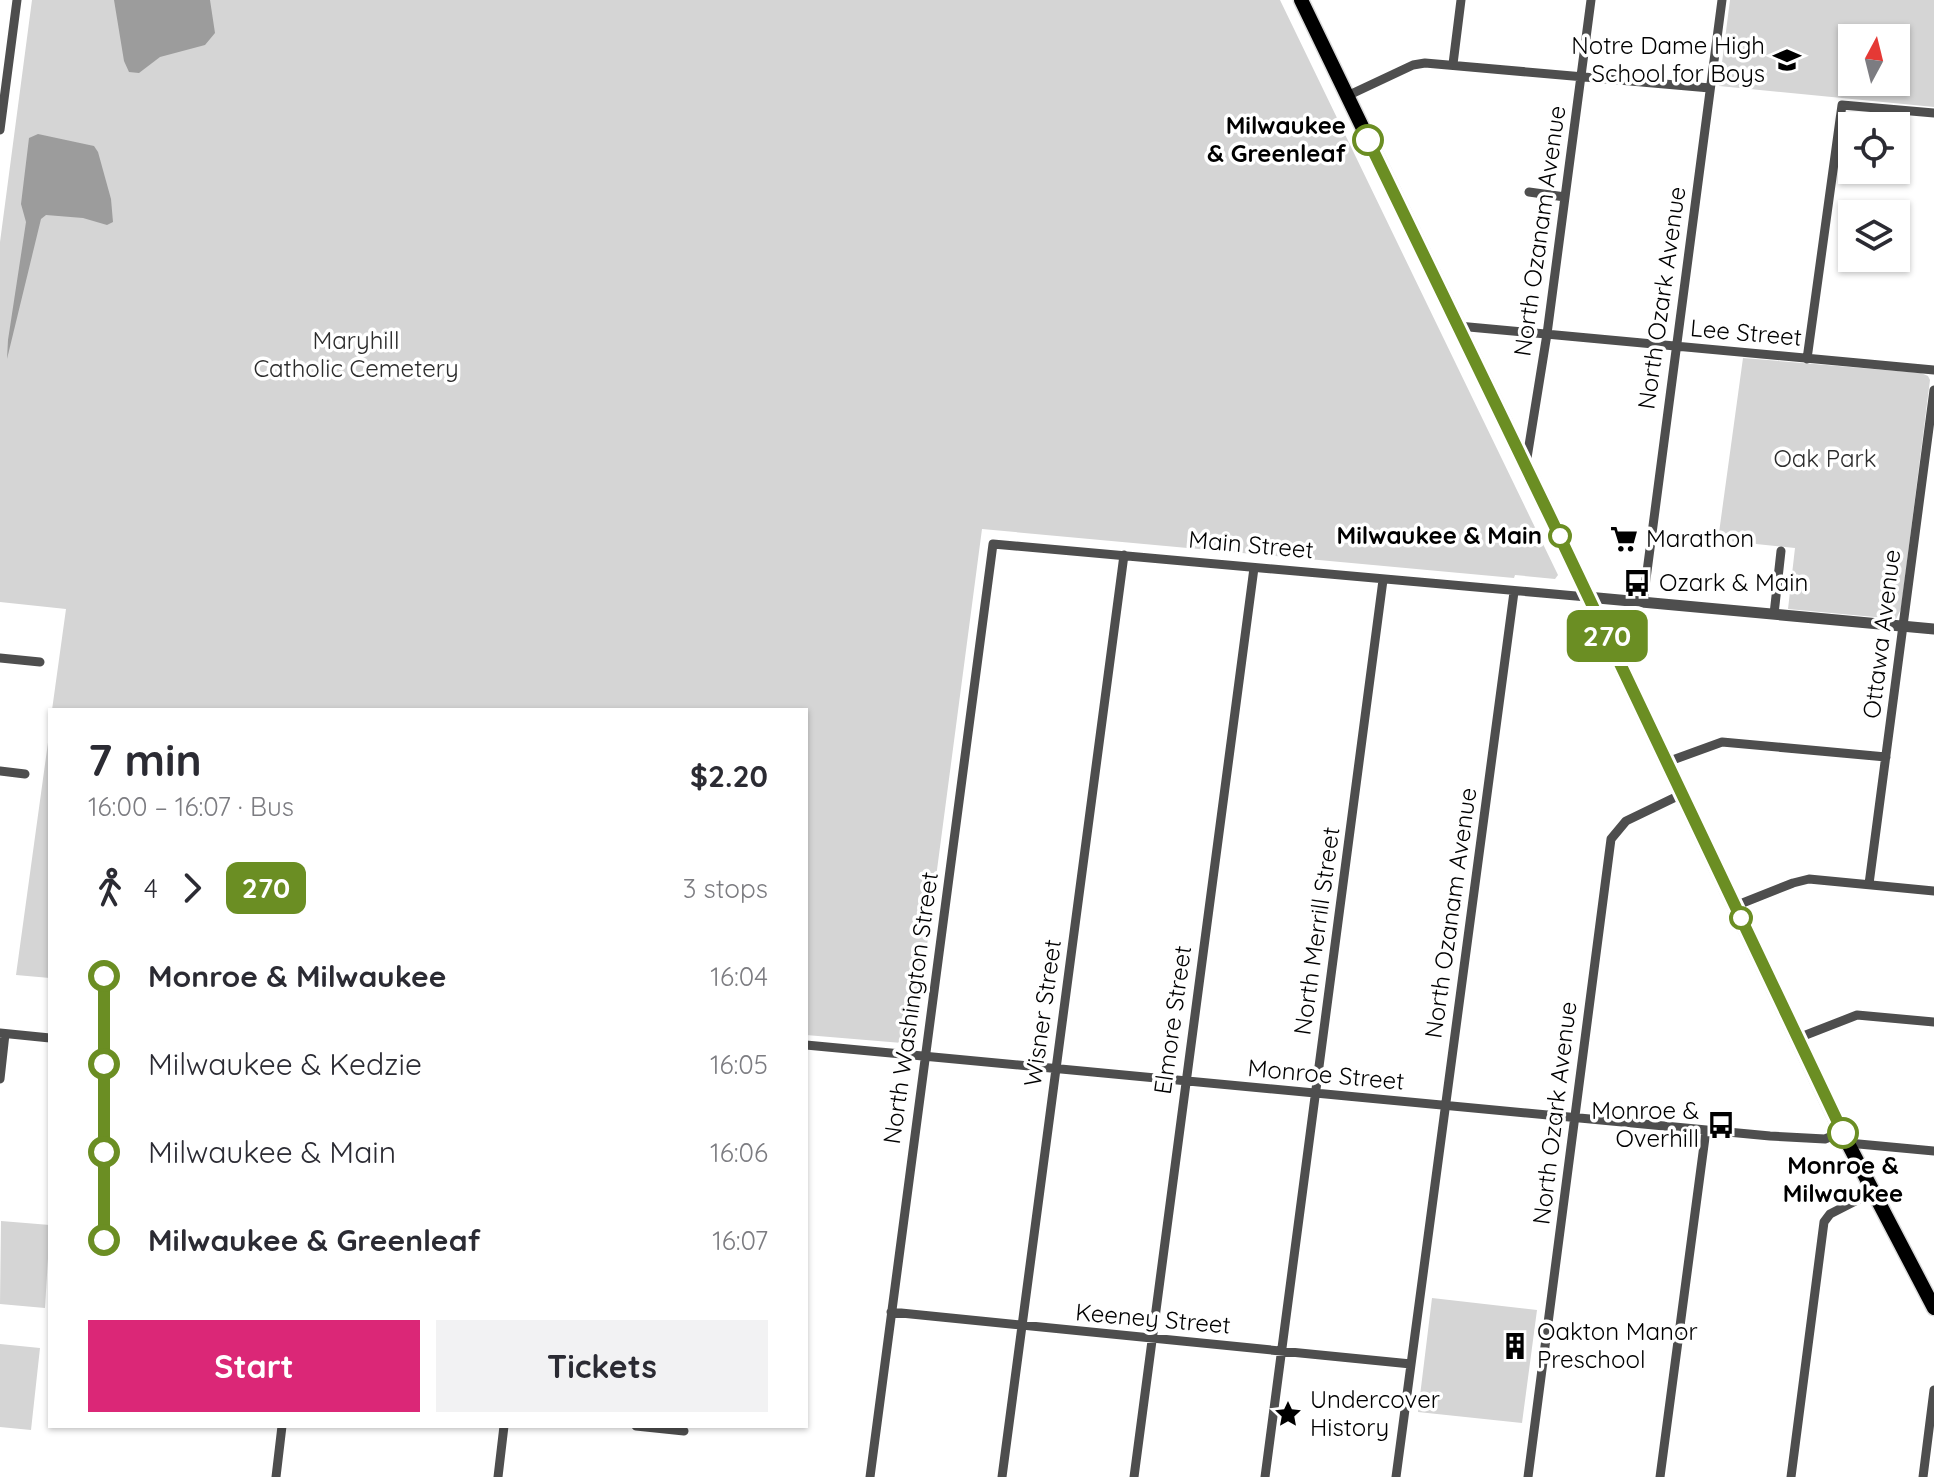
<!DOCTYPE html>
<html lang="en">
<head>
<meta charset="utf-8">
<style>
  body { margin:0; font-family:Quicksand,sans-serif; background:#f2f2f3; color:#2b2b33; height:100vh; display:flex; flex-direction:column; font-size:30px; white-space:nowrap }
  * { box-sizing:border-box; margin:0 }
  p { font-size:26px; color:#7c7c81 }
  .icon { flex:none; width:44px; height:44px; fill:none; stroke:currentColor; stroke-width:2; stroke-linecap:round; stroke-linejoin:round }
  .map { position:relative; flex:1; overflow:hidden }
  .side { position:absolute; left:48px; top:708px; width:760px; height:720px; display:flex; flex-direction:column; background:#fff; border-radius:0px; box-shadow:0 2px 6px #0004 }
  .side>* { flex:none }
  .badge { padding:0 16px; border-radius:12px; font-size:28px; line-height:52px }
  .needle { width:52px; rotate:7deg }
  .buttons { position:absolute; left:1838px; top:24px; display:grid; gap:16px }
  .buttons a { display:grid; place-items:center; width:72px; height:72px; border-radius:0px; background:#fff; box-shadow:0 2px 6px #0004; font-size:40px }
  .map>.badge { position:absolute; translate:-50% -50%; box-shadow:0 0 0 4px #fff }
  .legs { display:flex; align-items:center; gap:12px; height:88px; padding:0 40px; font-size:26px }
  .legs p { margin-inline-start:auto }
  .headline { display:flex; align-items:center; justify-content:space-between; height:136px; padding:0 40px }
  h1 { font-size:44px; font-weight:700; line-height:60px }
  .action { display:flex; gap:16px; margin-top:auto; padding:16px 40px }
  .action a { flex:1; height:92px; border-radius:0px; background:#db2777; color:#fff; font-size:32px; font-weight:700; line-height:92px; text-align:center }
  .action a+a { background:#f2f2f3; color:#2b2b33 }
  ul { padding:0 40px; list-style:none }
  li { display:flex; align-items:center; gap:28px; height:88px; font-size:30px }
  li i { display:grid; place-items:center; width:12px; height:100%; margin:0 10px; background:currentColor }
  li i::after { content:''; width:20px; height:20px; margin:-10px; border:6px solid; border-radius:50%; background:#fff }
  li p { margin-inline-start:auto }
  li:first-child i { background:linear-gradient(#0000 50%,currentColor 0) }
  li:last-child i { background:linear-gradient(currentColor 50%,#0000 0) }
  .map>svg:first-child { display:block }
  .green { fill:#d5d5d5; fill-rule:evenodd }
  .water { fill:#9c9c9c }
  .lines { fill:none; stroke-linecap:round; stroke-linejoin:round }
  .primary-casing { stroke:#dbdbdb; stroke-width:17 }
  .minor { stroke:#4e4e4e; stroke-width:9 }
  .tertiary { stroke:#4e4e4e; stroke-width:11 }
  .primary { stroke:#000; stroke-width:14 }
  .line-1-casing { stroke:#fff; stroke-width:18 }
  .line-1 { stroke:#6b8e23; stroke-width:12 }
  .stop-1-dot { fill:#fff; stroke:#6b8e23; stroke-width:4 }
  .labels { text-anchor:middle; stroke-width:7; stroke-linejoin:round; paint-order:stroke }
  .poi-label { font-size:24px; fill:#000; stroke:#fff; text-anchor:start }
  .stop-label { font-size:24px; font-weight:bold; fill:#000; stroke:#fff; text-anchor:end }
  .street-label { font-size:24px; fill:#000; stroke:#fff }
  .park-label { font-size:24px; fill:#2c2c2c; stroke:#fff }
</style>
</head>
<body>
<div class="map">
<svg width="1934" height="1477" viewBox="0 0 1934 1477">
  <rect width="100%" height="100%" fill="#fff"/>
  <path class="green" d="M 32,0 L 1280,0 L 1558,575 L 1555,579 L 1515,575 L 1514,578 L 982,529 L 914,1044 L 806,1035 L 806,710 L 52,710 L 66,609 L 0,602 L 0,242 Z
    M 1730,0 L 1934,0 L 1934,107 L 1719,86 ZM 1852,38 L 1896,38 L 1896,82 L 1852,82 Z
    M 1743,358 L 1921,373 L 1928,376 L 1930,380 L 1901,609 L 1896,619 L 1788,609 L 1795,548 L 1718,540 Z
    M 50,728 L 50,978 L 16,975 Z
    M 1,1221 L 50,1225 L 45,1308 L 0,1304 Z
    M 1432,1298 L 1537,1310 L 1522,1423 L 1418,1412 Z
    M 0,1344 L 40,1348 L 31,1430 L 0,1427 Z"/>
  <path class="water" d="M 114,0 L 210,0 L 215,33 L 205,45 L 160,57 L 139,73 L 129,72 L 124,61 Z
    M 38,134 L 94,146 L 98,152 L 111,199 L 113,222 L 107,225 L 83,218 L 46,215 L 41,219 L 7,359 L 8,340 L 26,222 L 21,204 L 29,138 Z"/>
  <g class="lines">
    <g class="primary-casing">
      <path id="primary" d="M 1301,0 L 1558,533 L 1842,1132 L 1934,1308"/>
    </g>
    <path class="minor" d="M 1453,64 L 1461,0
      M 1347,96 L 1413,65 L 1425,63 L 1710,88
      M 0,130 L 17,0
      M 1529,192 L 1565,197
      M 1458,326 L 1934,370
      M 1807,359 L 1842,105 L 1934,113
      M 1526,464 L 1547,334 L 1591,0
      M 1643,602 L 1722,0
      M 1774,614 L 1781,551
      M 0,658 L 40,662
      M 1667,762 L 1722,742 L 1886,757
      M 0,771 L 25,774
      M 1869,884 L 1934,390
      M 1735,906 L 1793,883 L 1809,879 L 1934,891
      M 0,1033 L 50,1038
      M 1798,1038 L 1857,1015 L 1934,1022
      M 806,1045 L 1770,1136 L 1825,1139 L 1842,1132
      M 0,1079 L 5,1034
      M 1848,1143 L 1934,1151
      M 891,1312 L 1411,1364
      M 636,1426 L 684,1431
      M 276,1477 L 282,1426
      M 498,1477 L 504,1426
      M 870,1477 L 993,544 L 1587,597
      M 1002,1477 L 1124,555
      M 1134,1477 L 1254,568
      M 1265,1477 L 1383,580
      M 1396,1477 L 1514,592
      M 1528,1477 L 1611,839 L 1626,821 L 1682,794
      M 1660,1477 L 1706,1130
      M 1791,1477 L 1824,1222 L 1830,1214 L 1873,1192
      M 1923,1477 L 1934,1390"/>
    <path class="tertiary" d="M 1587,597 L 1934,629"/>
    <use href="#primary" class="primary"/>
  </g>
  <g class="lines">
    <g class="line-1-casing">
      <path id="line-1" d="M 1368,140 L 1558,533 L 1843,1133"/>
    </g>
    <use href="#line-1" class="line-1"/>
  </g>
  <defs>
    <g id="school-bare" transform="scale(2.16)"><path d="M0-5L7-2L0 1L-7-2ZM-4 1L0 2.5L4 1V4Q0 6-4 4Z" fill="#000" stroke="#fff" stroke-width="2.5" paint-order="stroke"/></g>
    <g id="supermarket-bare" transform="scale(2.16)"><path d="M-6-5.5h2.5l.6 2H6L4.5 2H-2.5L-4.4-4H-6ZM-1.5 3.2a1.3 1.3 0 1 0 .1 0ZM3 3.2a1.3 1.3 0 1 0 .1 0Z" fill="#000" stroke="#fff" stroke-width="2.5" paint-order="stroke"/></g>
    <g id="bus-bare" transform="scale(2.16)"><path d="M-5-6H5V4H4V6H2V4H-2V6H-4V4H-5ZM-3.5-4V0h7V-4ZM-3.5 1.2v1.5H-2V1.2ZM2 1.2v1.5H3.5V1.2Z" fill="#000" stroke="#fff" stroke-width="2.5" paint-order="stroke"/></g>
    <g id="building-bare" transform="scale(2.16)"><path d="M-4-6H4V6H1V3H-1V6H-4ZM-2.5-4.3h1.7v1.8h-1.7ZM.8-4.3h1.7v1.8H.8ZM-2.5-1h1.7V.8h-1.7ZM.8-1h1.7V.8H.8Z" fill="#000" stroke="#fff" stroke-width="2.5" paint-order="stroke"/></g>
    <g id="sight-bare" transform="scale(2.16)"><path d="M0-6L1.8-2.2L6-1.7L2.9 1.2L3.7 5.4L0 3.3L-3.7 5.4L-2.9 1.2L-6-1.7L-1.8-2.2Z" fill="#000" stroke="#fff" stroke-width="2.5" paint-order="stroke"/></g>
  </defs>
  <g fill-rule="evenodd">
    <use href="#school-bare" x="1787" y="60"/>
    <use href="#supermarket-bare" x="1624" y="539"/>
    <use href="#bus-bare" x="1637" y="583"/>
    <use href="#bus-bare" x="1721" y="1125"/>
    <use href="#building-bare" x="1515" y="1346"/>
    <use href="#sight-bare" x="1288" y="1414"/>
  </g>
  <g class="stop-1-dot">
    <circle cx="1368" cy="140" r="14"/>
    <circle cx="1560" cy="536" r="10"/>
    <circle cx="1741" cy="918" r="10"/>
    <circle cx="1843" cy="1133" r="14"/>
  </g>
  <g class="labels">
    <g class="poi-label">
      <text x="1765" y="54" text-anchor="end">Notre Dame High<tspan x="1765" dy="28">School for Boys</tspan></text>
      <text x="1646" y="547">Marathon</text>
      <text x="1659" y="591">Ozark &amp; Main</text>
      <text x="1699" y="1119" text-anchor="end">Monroe &amp;<tspan x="1699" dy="28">Overhill</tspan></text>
      <text x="1537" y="1340">Oakton Manor<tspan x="1537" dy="28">Preschool</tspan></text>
      <text x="1310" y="1408">Undercover<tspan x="1310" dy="28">History</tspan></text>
    </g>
    <g class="stop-label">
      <text x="1346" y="134">Milwaukee<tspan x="1346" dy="28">&amp; Greenleaf</tspan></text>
      <text x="1542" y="544">Milwaukee &amp; Main</text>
      <text x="1843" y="1174" text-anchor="middle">Monroe &amp;<tspan x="1843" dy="28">Milwaukee</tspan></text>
    </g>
    <g class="street-label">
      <text transform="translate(1540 231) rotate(-82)" y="8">North Ozanam Avenue</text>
      <text transform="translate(1662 298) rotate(-82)" y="8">North Ozark Avenue</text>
      <text transform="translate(1746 333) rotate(5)" y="8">Lee Street</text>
      <text transform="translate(1251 545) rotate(5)" y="8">Main Street</text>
      <text transform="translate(1882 634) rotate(-83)" y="8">Ottawa Avenue</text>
      <text transform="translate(1451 913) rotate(-82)" y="8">North Ozanam Avenue</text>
      <text transform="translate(1317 931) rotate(-82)" y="8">North Merrill Street</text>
      <text transform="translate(911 1008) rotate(-82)" y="8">North Washington Street</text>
      <text transform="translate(1043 1013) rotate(-82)" y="8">Wisner Street</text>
      <text transform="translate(1173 1020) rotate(-82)" y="8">Elmore Street</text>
      <text transform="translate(1326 1075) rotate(5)" y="8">Monroe Street</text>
      <text transform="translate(1555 1113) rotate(-83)" y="8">North Ozark Avenue</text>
      <text transform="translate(1153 1319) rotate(5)" y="8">Keeney Street</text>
    </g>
    <g class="park-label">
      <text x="356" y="349">Maryhill<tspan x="356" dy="28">Catholic Cemetery</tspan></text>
      <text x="1825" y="467">Oak Park</text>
    </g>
  </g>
</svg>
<div class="buttons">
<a><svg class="needle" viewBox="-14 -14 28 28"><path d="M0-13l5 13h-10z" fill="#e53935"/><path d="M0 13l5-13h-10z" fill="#7c7c81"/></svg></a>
<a><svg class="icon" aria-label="locate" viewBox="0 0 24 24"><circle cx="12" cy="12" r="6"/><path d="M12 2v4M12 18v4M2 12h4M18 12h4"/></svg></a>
<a><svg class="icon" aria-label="layers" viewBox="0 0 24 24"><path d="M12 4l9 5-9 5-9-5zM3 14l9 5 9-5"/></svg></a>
</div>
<b class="badge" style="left:1607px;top:636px;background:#6b8e23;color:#fff">270</b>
<section class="side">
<div class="headline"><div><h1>7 min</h1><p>16:00 – 16:07 · Bus</p></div><b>$2.20</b></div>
<div class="legs"><svg class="icon" aria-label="walk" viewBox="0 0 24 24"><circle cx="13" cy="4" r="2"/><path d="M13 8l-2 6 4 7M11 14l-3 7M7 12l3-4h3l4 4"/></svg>4<svg class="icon" aria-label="forward" viewBox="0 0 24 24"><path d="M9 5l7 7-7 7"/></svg><b class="badge" style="background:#6b8e23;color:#fff">270</b><p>3 stops</p></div>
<ul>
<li><i style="color:#6b8e23"></i><b>Monroe &amp; Milwaukee</b><p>16:04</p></li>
<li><i style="color:#6b8e23"></i><span>Milwaukee &amp; Kedzie</span><p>16:05</p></li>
<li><i style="color:#6b8e23"></i><span>Milwaukee &amp; Main</span><p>16:06</p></li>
<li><i style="color:#6b8e23"></i><b>Milwaukee &amp; Greenleaf</b><p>16:07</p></li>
</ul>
<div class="action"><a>Start</a><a>Tickets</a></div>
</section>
</div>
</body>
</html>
